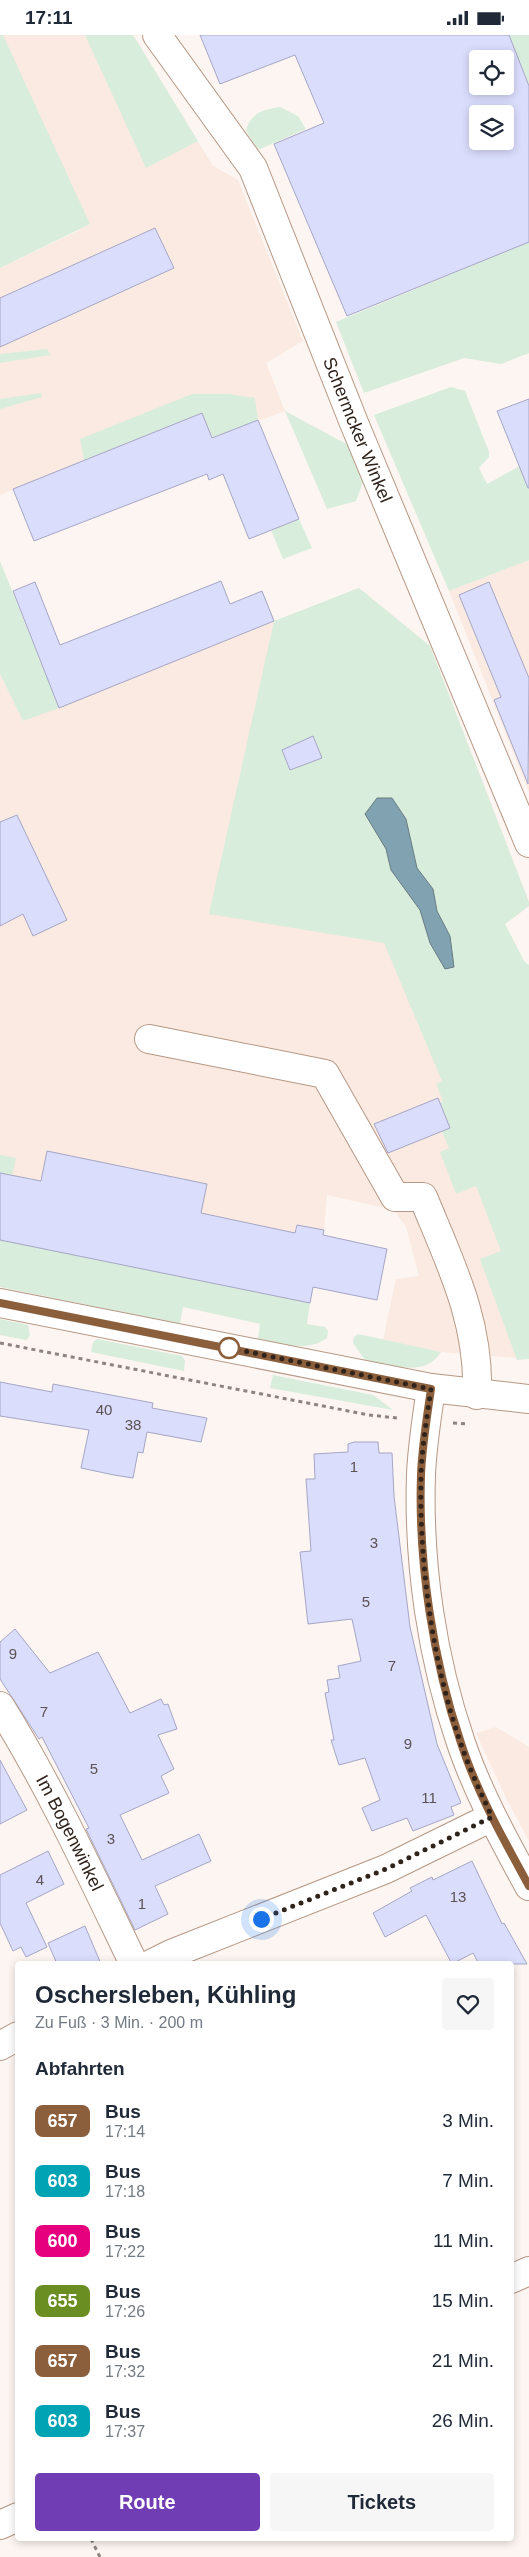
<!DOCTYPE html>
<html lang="de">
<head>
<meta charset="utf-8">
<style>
  body { margin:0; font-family:Arial,sans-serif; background:#f6f6f7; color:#1f2937; height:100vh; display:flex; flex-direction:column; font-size:19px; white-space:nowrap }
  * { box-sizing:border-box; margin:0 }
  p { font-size:16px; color:#747a83 }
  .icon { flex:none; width:28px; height:28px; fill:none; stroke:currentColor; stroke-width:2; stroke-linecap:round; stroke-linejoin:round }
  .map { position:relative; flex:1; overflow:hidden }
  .side { position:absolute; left:15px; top:1926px; width:499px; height:580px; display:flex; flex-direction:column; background:#fff; border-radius:5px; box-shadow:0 2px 8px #0003 }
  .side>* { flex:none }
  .badge { padding:0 10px; border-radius:8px; font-size:18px; line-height:32px }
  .buttons { position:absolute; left:469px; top:15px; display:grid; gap:10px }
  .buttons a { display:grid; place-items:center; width:45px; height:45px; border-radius:5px; background:#fff; box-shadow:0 2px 8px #0003; font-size:25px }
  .you { position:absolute; width:25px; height:25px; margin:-12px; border:4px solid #fff; border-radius:50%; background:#1a73e8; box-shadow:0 0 0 8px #1a73e833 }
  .map>.badge { position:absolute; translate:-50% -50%; box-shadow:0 0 0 2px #fff }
  h2 { padding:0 20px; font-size:19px; line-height:45px }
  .round { display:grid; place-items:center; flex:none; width:52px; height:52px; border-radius:5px; background:#f6f6f7 }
  .headline { display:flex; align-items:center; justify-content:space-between; height:85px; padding:0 20px }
  h1 { font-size:24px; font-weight:600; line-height:38px }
  .cta { display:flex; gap:10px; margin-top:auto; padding:10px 20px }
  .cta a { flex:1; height:58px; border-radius:5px; background:#713db4; color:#fff; font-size:20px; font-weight:600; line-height:58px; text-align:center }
  .cta a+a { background:#f6f6f7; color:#1f2937 }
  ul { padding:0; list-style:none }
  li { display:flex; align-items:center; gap:15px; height:60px; padding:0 20px }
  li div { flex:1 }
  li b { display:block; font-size:19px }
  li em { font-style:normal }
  li .badge { min-width:55px; font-weight:700; text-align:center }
  .status { display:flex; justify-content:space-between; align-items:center; height:35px; padding:0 25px; background:#fff; direction:ltr }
  .status svg { height:14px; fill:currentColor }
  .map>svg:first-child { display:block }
  .built { fill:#faeae1 }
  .green { fill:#d9eddc; fill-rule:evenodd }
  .water { fill:#81a2b1; stroke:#687c84 }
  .building { fill:#dbddfd; stroke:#a5a6c5; fill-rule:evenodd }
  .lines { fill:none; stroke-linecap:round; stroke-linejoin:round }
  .minor-casing { stroke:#b69886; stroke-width:30 }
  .major-casing { stroke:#b69886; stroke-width:30 }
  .path { stroke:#8e847f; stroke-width:3; stroke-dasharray:4 4; stroke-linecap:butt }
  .minor { stroke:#fff; stroke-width:28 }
  .major { stroke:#fff; stroke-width:28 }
  .line-casing { stroke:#fff; stroke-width:11 }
  .line { stroke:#8b5e3c; stroke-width:8 }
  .walk { stroke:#2f231c; stroke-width:5; stroke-dasharray:0 9 }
  .stop-dot { fill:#fff; stroke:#8b5e3c; stroke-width:2.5 }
  .labels { text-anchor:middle; stroke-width:5; stroke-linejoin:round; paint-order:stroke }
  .number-label { font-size:15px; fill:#5a5254 }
  .street-label { font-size:18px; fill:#2f231c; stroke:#fcf5f1 }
</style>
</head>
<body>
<div class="status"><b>17:11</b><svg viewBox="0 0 49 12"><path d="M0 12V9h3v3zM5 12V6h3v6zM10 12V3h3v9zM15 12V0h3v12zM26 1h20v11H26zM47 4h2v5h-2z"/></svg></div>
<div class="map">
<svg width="529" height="2522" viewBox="0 0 529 2522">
  <rect width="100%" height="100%" fill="#fcf5f1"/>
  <path class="built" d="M 0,0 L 133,0 L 213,131 L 238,145 L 303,306 L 266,328 L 285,376 L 212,403 L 201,378 L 0,460 L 0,233 L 80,195 Z
    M 529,525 L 529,757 L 449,556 Z
    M 359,553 L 430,611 L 529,867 L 529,871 L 505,889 L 524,926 L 529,1034 L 529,1324 L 442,1317 L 383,1305 L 396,1244 L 419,1241 L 406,1192 L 394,1175 L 327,1160 L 324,1195 L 297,1190 L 282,1263 L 0,1231 L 0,639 L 23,686 Z
    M 496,1692 L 529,1712 L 529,1806 L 508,1767 L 476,1698 Z"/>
  <path class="green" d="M 0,0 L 3,0 L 90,189 L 0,233 Z
    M 85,0 L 133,0 L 198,106 L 146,133 Z
    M 510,0 L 529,0 L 529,50 L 516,17 L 477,14 Z
    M 280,72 L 298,81 L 306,94 L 258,115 L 246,96 C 250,78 264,74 280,72 Z
    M 529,207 L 529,318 L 501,329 L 464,323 L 364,358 L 336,287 Z
    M 47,314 L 51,320 L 0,328 L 0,319 Z
    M 451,352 L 465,356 L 489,417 L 489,422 L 479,433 L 487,449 L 529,426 L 529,525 L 449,556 L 374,380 Z
    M 41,358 L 42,362 L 0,374 L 0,364 Z
    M 192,359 L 229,359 L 255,363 L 258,385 L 212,403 L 201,378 L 84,425 L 80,404 Z
    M 285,376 L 352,412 L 364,444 L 356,466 L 327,474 Z
    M 299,484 L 312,513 L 283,524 L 271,495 Z
    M 0,526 L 59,673 L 23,686 L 0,639 Z
    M 359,553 L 430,611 L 529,867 L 529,871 L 505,889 L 524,926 L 529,930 L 529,1324 L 517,1325 L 480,1224 L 501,1216 L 476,1151 L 456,1159 L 440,1117 L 449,1113 L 442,1096 L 450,1093 L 440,1068 L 443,1066 L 436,1049 L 442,1046 L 384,908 L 209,879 L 274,586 ZM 406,784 L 417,833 L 433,854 L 437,876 L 450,901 L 430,908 L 420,875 L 391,835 L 386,814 Z
    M 0,1120 L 16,1123 L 12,1140 L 0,1138 Z
    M 0,1205 L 310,1268 L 307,1289 L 325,1292 L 328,1296 L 327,1303 C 307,1318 280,1308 258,1304 L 260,1289 L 183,1272 L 180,1289 L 0,1252 Z
    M 0,1284 L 28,1290 L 30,1301 L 26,1305 L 0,1300 Z
    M 358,1299 L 441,1317 C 424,1344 392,1329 365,1325 L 353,1308 L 354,1302 Z
    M 97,1304 L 182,1321 L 185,1326 L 184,1336 L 91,1317 L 93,1307 Z
    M 273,1340 L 373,1360 L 393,1375 L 270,1353 Z"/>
  <path class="water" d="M 377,763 L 392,763 L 406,784 L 417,833 L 433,854 L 437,876 L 450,901 L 454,932 L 445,934 L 430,908 L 420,875 L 391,835 L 386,814 L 365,779 Z"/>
  <path class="building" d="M 200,0 L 509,0 L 529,51 L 529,207 L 347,281 L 274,109 L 324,88 L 295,20 L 220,49 ZM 478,24 L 505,24 L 505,51 L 478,51 ZM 478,79 L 505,79 L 505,106 L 478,106 Z
    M 155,193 L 174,233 L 0,312 L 0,263 Z
    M 529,364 L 529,453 L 528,453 L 497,376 Z
    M 202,378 L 212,403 L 258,385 L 299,484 L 249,504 L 223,439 L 209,445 L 207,439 L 34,506 L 13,454 Z
    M 221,546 L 230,569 L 262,556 L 274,586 L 59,673 L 13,556 L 35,547 L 60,610 Z
    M 489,547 L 529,643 L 528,749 L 494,665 L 501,662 L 459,560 Z
    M 313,701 L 322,723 L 290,735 L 282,715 Z
    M 17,780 L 67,885 L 33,901 L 23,879 L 0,891 L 0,787 Z
    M 438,1063 L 450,1093 L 388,1118 L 374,1089 Z
    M 47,1116 L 207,1149 L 201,1178 L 295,1198 L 297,1190 L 324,1195 L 323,1200 L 387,1214 L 377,1265 L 313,1252 L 310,1268 L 0,1205 L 0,1138 L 41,1146 Z
    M 0,1347 L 52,1357 L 53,1349 L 153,1368 L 152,1373 L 207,1383 L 201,1407 L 147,1397 L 143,1418 L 138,1417 L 133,1443 L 114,1440 L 81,1433 L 89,1395 L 0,1381 Z
    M 354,1407 L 378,1407 L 379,1418 L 392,1418 L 394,1461 L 410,1592 L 437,1709 L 461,1768 L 451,1772 L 454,1780 L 413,1796 L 407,1783 L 372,1796 L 362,1773 L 380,1765 L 365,1723 L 339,1730 L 331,1705 L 334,1705 L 325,1658 L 329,1657 L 327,1645 L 340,1643 L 338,1631 L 361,1626 L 352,1584 L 308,1589 L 300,1517 L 311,1516 L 306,1444 L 315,1444 L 314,1419 L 348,1417 L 348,1409 Z
    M 15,1594 L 50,1638 L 98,1617 L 130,1678 L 161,1664 L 164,1670 L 168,1669 L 177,1694 L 158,1700 L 174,1734 L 161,1741 L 169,1758 L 120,1780 L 142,1825 L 199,1799 L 211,1826 L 155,1851 L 168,1879 L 135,1895 L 86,1794 L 89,1793 L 42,1702 L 39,1704 L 0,1644 L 0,1607 Z
    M 0,1725 L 27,1775 L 0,1789 Z
    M 48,1816 L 64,1849 L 26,1868 L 47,1912 L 26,1922 L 21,1912 L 13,1916 L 0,1888 L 0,1840 Z
    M 472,1826 L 502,1889 L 504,1888 L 527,1929 L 479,1929 L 473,1918 L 452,1929 L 426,1880 L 385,1902 L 373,1878 L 412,1856 L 410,1853 L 432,1842 L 433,1845 Z
    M 85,1891 L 101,1929 L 57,1929 L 48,1908 Z"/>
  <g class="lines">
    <g class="minor-casing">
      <g id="minor">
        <path id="s1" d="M 157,0 L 253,133 L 354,388 L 529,808"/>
        <path d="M 149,1004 L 325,1039 L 395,1162 L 423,1162 C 450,1228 480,1286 477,1360"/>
        <path d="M 431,1353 C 427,1382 422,1411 421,1440 C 418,1529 432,1624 461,1708 C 478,1758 504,1805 529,1851"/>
        <path id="s2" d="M 0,1671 C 51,1753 92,1842 134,1929"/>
        <path d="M 151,1929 L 171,1919 L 386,1834 L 492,1782"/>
        <path d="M 0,2011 L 18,2001"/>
        <path d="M 511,2244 L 529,2236"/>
        <path d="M 0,2490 L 18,2482"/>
      </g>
    </g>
    <g class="major-casing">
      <path id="major" d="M 0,1268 L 431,1353 L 529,1364"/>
    </g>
    <path class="path" d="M 0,1308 L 369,1380 L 397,1383
      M 453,1388 L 469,1389
      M 91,2504 L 100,2522"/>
    <use href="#minor" class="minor"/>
    <use href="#major" class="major"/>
  </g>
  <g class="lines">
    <g class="line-casing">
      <path id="line" d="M 0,1268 L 431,1354 C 427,1382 422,1411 421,1440 C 418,1527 433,1626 461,1708 C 477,1758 504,1805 529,1851"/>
    </g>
    <use href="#line" class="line"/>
    <path class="walk" d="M 229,1313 L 431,1354 C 427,1382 422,1411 421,1440 C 419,1526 432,1627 461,1709 C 469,1733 481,1758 492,1782 L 386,1834 L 261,1884"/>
  </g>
  <circle class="stop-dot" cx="229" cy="1313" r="10"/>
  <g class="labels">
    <g class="number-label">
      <text x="104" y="1380">40</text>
      <text x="133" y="1395">38</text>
      <text x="354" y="1437">1</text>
      <text x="374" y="1513">3</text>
      <text x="366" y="1572">5</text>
      <text x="13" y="1624">9</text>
      <text x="392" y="1636">7</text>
      <text x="44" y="1682">7</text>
      <text x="408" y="1714">9</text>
      <text x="94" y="1739">5</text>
      <text x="429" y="1768">11</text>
      <text x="111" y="1809">3</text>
      <text x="40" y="1850">4</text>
      <text x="458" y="1867">13</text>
      <text x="142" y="1874">1</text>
    </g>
    <g class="street-label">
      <text dy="6" stroke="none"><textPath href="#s1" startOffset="446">Schermcker Winkel</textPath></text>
      <text dy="6" stroke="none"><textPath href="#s2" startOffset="145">Im Bogenwinkel</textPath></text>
    </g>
  </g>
</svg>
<div class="buttons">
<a><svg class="icon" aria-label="locate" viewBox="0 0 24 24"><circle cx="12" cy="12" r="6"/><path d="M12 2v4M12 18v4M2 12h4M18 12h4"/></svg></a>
<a><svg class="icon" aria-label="layers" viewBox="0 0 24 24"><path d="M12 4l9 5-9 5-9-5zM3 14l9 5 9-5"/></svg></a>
</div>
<div class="you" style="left:261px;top:1884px"></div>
<section class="side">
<div class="headline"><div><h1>Oschersleben, Kühling</h1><p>Zu Fuß · 3 Min. · 200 m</p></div><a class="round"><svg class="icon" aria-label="heart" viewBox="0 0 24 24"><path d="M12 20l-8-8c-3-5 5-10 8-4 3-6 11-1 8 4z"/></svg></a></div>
<h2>Abfahrten</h2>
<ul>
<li><span class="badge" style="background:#8b5e3c;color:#fff">657</span><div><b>Bus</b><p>17:14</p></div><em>3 Min.</em></li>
<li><span class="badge" style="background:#00a3b4;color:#fff">603</span><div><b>Bus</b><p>17:18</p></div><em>7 Min.</em></li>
<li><span class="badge" style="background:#e6007e;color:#fff">600</span><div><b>Bus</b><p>17:22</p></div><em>11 Min.</em></li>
<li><span class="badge" style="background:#6b8e23;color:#fff">655</span><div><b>Bus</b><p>17:26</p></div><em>15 Min.</em></li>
<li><span class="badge" style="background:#8b5e3c;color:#fff">657</span><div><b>Bus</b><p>17:32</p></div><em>21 Min.</em></li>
<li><span class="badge" style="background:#00a3b4;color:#fff">603</span><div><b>Bus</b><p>17:37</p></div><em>26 Min.</em></li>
</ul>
<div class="cta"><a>Route</a><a>Tickets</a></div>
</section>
</div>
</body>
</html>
